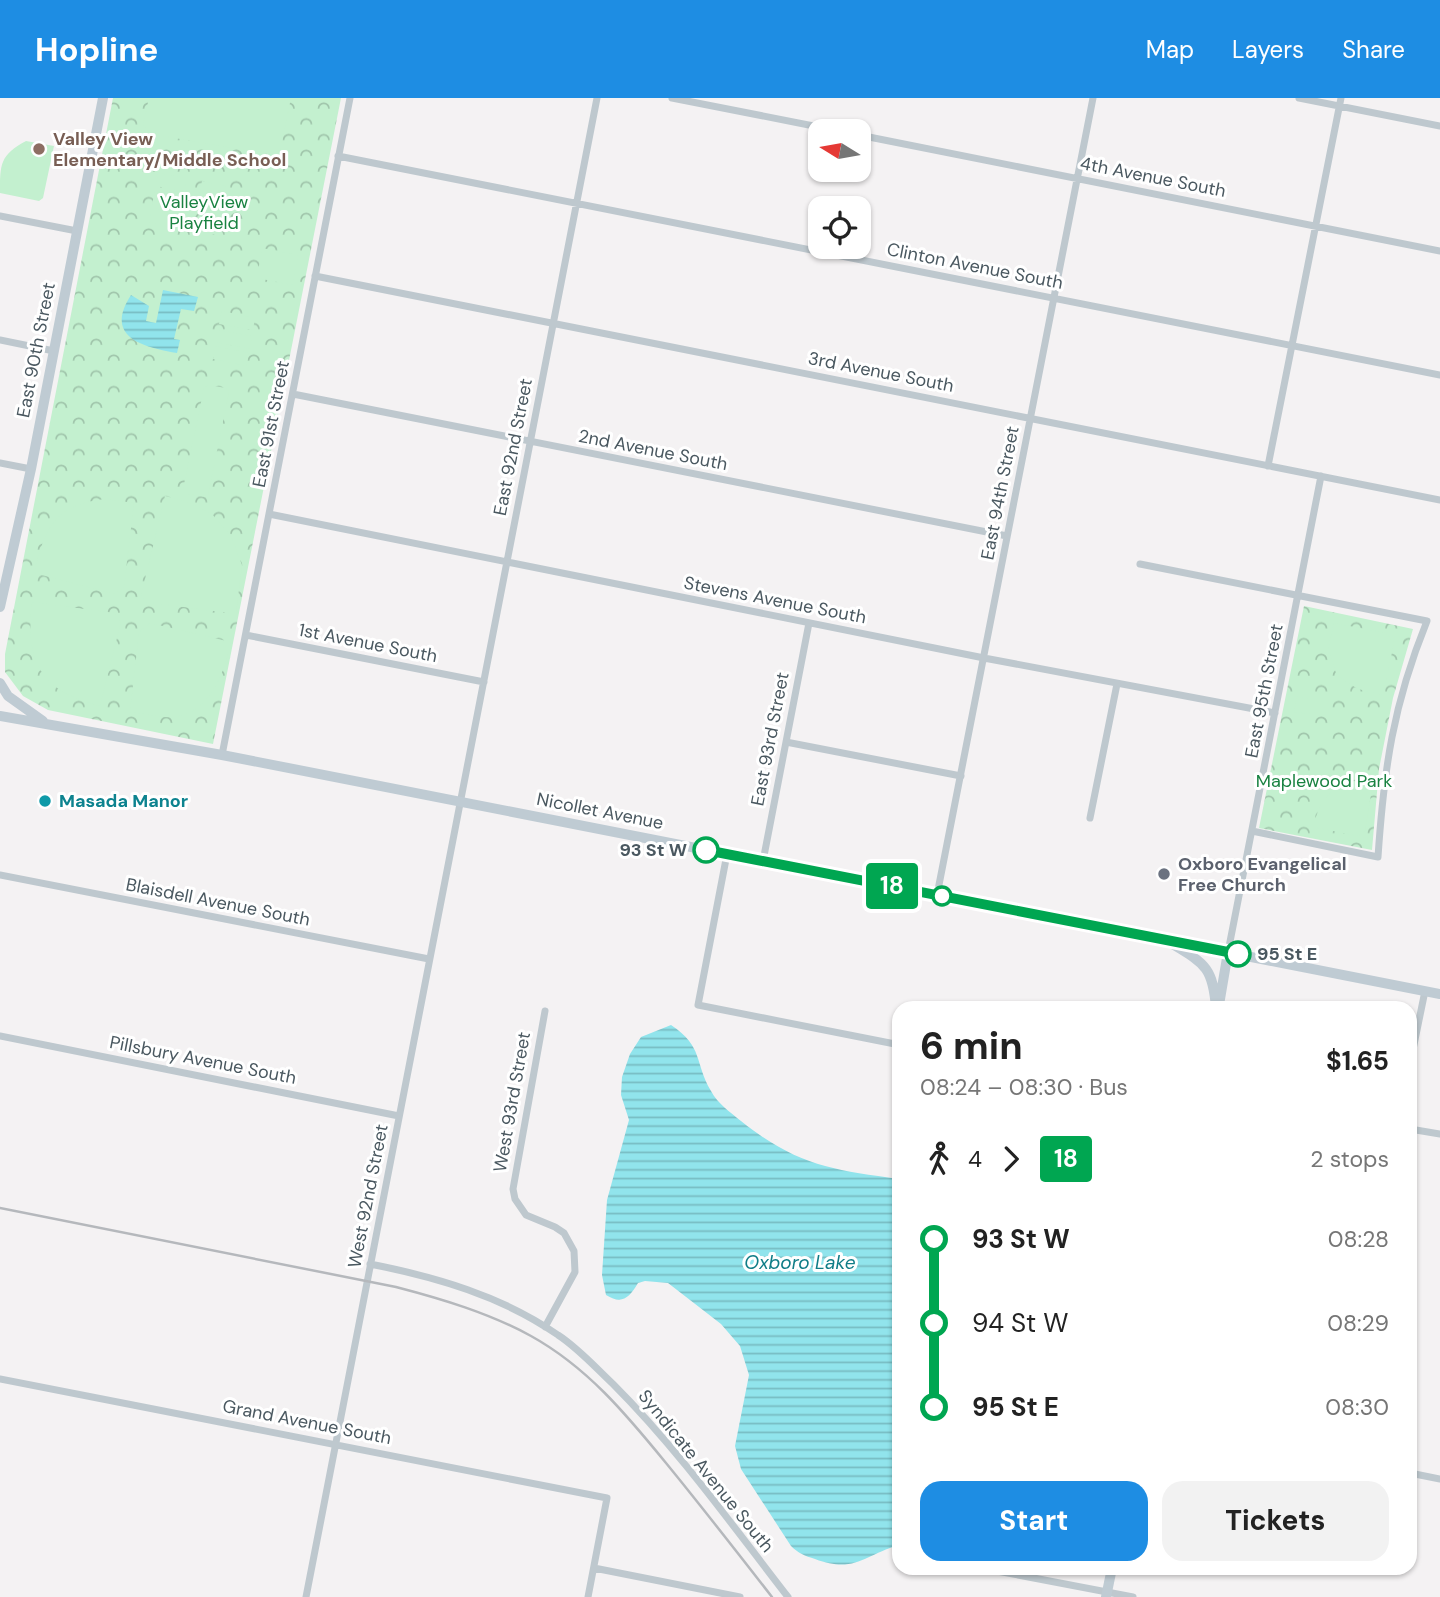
<!DOCTYPE html>
<html lang="en">
<head>
<meta charset="utf-8">
<style>
  body { margin:0; font-family:"DM Sans",sans-serif; background:#f2f2f2; color:#222; height:100vh; display:flex; flex-direction:column; font-size:26px; white-space:nowrap }
  * { box-sizing:border-box; margin:0 }
  p { font-size:23px; color:#767676 }
  .icon { flex:none; width:38px; height:38px; fill:none; stroke:currentColor; stroke-width:2; stroke-linecap:round; stroke-linejoin:round }
  .map { position:relative; flex:1; overflow:hidden }
  .sheet { position:absolute; left:892px; top:903px; width:525px; height:574px; display:flex; flex-direction:column; background:#fff; border-radius:21px; box-shadow:0 2px 5px #0004 }
  .sheet>* { flex:none }
  .badge { padding:0 14px; border-radius:5px; font-size:24px; line-height:46px }
  .needle { width:46px; rotate:281deg }
  .fabs { position:absolute; left:808px; top:21px; display:grid; gap:14px }
  .fabs a { display:grid; place-items:center; width:63px; height:63px; border-radius:14px; background:#fff; box-shadow:0 2px 5px #0004; font-size:35px }
  .map>.badge { position:absolute; translate:-50% -50%; box-shadow:0 0 0 4px #fff }
  .legs { display:flex; align-items:center; gap:10px; height:77px; padding:0 28px; font-size:23px }
  .legs p { margin-inline-start:auto }
  .overview { display:flex; align-items:center; justify-content:space-between; height:119px; padding:0 28px }
  h1 { font-size:38px; font-weight:700; line-height:52px }
  .action { display:flex; gap:14px; margin-top:auto; padding:14px 28px }
  .action a { flex:1; height:80px; border-radius:21px; background:#1e8de3; color:#fff; font-size:28px; font-weight:700; line-height:80px; text-align:center }
  .action a+a { background:#f2f2f2; color:#222 }
  ul { padding:0 28px; list-style:none }
  li { display:flex; align-items:center; gap:24px; height:84px; font-size:26px }
  li i { display:grid; place-items:center; width:10px; height:100%; margin:0 9px; background:currentColor }
  li i::after { content:''; width:18px; height:18px; margin:-9px; border:5px solid; border-radius:50%; background:#fff }
  li p { margin-inline-start:auto }
  li:first-child i { background:linear-gradient(#0000 50%,currentColor 0) }
  li:last-child i { background:linear-gradient(currentColor 50%,#0000 0) }
  header { display:flex; align-items:center; gap:42px; box-sizing:border-box; height:98px; padding:0 35px; background:#1e8de3; color:#fff }
  header strong { font-size:33px }
  nav { display:flex; gap:38px; margin-inline-start:auto; font-size:24px }
  .map>svg:first-child { display:block }
  .forest { fill:url(#forest-crowns) }
  .pitch { fill:#c3f0cf }
  .water { fill:url(#water-rules) }
  .lines { fill:none; stroke-linecap:round; stroke-linejoin:round }
  .street { stroke:#bec8ce; stroke-width:7 }
  .secondary { stroke:#bfcbd3; stroke-width:10 }
  .rail { stroke:#b5b8bc; stroke-width:2.5 }
  .line-1-casing { stroke:#fff; stroke-width:16 }
  .line-1 { stroke:#00a651; stroke-width:10 }
  .education-dot { fill:#8d6e63; stroke:#fff; stroke-width:2.5 }
  .culture-dot { fill:#0f9aa8; stroke:#fff; stroke-width:2.5 }
  .stop-1-dot { fill:#fff; stroke:#00a651; stroke-width:3.5 }
  .worship-dot { fill:#6b7280; stroke:#fff; stroke-width:2.5 }
  .labels { text-anchor:middle; stroke-width:6; stroke-linejoin:round; paint-order:stroke }
  .education-label { font-size:18px; font-weight:bold; fill:#785e54; stroke:#fff; text-anchor:start }
  .street-label { font-size:18px; fill:#4a5860; stroke:#fff }
  .park-label { font-size:18px; fill:#198241; stroke:#fff }
  .culture-label { font-size:18px; font-weight:bold; fill:#0d838f; stroke:#fff; text-anchor:start }
  .stop-label { font-size:18px; font-weight:bold; fill:#4a5860; stroke:#fff; text-anchor:end }
  .worship-label { font-size:18px; font-weight:bold; fill:#5b616d; stroke:#fff; text-anchor:start }
  .water-label { font-size:19px; font-style:italic; fill:#107d87; stroke:#fff }
</style>
</head>
<body>
<header>
<strong>Hopline</strong>
<nav><a>Map</a><a>Layers</a><a>Share</a></nav>
</header>
<div class="map">
<svg width="1440" height="1499" viewBox="0 0 1440 1499">
  <defs>
    <pattern id="forest-crowns" width="20" height="18" patternUnits="userSpaceOnUse" patternTransform="scale(1.75)"><rect width="20" height="18" fill="#c3f0cf"/><path d="M2 6a3 3 0 1 1 6 0M12 15a3 3 0 1 1 6 0" fill="none" stroke="#a0c5ab"/></pattern>
    <pattern id="water-rules" width="6" height="5" patternUnits="userSpaceOnUse" patternTransform="scale(1.75)"><rect width="6" height="5" fill="#91e4ec"/><path d="M0 2.5h6" fill="none" stroke="#78bcc3"/></pattern>
  </defs>
  <rect width="100%" height="100%" fill="#f4f2f3"/>
  <path class="forest" d="M 113,0 L 341,0 L 213,646 L 48,612 L 23,598 L 5,574 L 5,556 Z
    M 1304,508 L 1413,531 L 1393,600 L 1379,671 L 1372,752 L 1259,730 Z"/>
  <path class="pitch" d="M 149,0 L 291,0 L 279,58 L 151,36 L 143,27 Z
    M 26,43 L 54,48 L 43,100 L 39,103 L 0,95 C 0,66 0,57 26,43 Z
    M 158,75 L 187,80 L 184,94 L 156,88 Z
    M 202,83 L 230,89 L 228,102 L 199,96 Z
    M 155,93 L 183,98 L 181,111 L 152,106 Z
    M 198,101 L 227,107 L 224,120 L 196,114 Z
    M 152,110 L 180,116 L 177,129 L 149,124 Z
    M 195,119 L 223,124 L 221,138 L 192,132 Z
    M 262,150 L 298,157 L 292,187 L 257,180 Z
    M 222,213 L 255,220 L 253,232 L 219,226 Z
    M 218,232 L 252,238 L 250,251 L 216,244 Z
    M 215,248 L 249,255 L 246,268 L 213,261 Z
    M 208,287 L 226,290 L 229,294 L 208,397 L 205,399 L 188,396 L 183,391 L 204,290 Z
    M 165,398 L 185,403 L 212,416 L 231,438 L 242,467 L 236,516 L 146,504 L 141,498 Z
    M 105,401 L 134,405 L 124,489 L 115,496 L 34,475 C 45,430 54,407 105,401 Z
    M 32,504 L 115,515 L 121,524 L 100,608 C 40,593 25,564 32,504 Z
    M 150,525 L 231,544 C 224,575 211,614 174,619 C 161,620 143,615 130,614 L 139,534 Z
    M 1334,525 L 1386,535 L 1394,545 L 1383,597 L 1358,591 L 1337,578 L 1328,551 Z
    M 1297,598 L 1312,601 L 1310,616 L 1294,614 Z
    M 1350,683 L 1373,684 L 1365,733 L 1358,738 L 1313,729 C 1320,703 1326,695 1350,683 Z"/>
  <path class="water" d="M 163,192 L 198,199 L 194,213 L 181,211 L 174,241 L 180,242 L 177,255 C 144,249 103,240 131,197 L 149,208 L 146,223 L 156,225 Z
    M 671,927 C 704,949 694,964 711,993 C 718,1006 730,1014 741,1023 C 796,1067 832,1072 899,1081 L 899,1447 C 864,1457 855,1476 815,1461 C 805,1458 798,1455 791,1448 L 741,1371 L 735,1348 L 749,1277 L 740,1248 L 721,1226 L 668,1185 L 645,1183 L 638,1185 C 629,1200 622,1207 606,1197 L 602,1177 L 607,1102 L 629,1022 L 621,997 L 622,979 L 630,956 L 641,939 Z"/>
  <g class="lines">
    <path class="street" d="M 672,0 L 839,33
      M 1299,0 L 1440,28
      M 859,37 L 1440,153
      M 338,58 L 1440,277
      M 0,118 L 77,133
      M 315,178 L 1440,402
      M 0,242 L 54,253
      M 293,296 L 1007,438
      M 0,365 L 31,371
      M 1268,368 L 1341,0
      M 269,416 L 984,560 L 1275,615
      M 1140,466 L 1427,523 C 1393,607 1384,670 1378,759 L 1252,733
      M 246,537 L 484,584
      M 786,644 L 961,678
      M 222,657 L 350,0
      M 1090,720 L 1117,586
      M 727,756 L 698,907 L 900,947
      M 763,763 L 809,525
      M 0,777 L 429,861
      M 937,797 L 1093,0
      M 1228,854 L 1321,378
      M 0,938 L 399,1018
      M 1410,966 L 1425,893
      M 1410,1031 L 1440,1036
      M 370,1166 C 436,1179 502,1198 558,1237 C 578,1250 595,1269 613,1286 C 678,1351 732,1427 788,1499
      M 545,1229 L 575,1174 L 574,1153 L 564,1135 L 555,1129 L 526,1117 L 515,1101 L 513,1091 L 545,913
      M 0,1281 L 607,1400 L 588,1499
      M 1410,1375 L 1440,1381
      M 594,1470 L 740,1499
      M 981,1470 L 1133,1499
      M 306,1499 L 597,0"/>
    <path class="secondary" d="M 0,509 L 31,371 L 103,0
      M 0,585 L 8,598 L 43,623
      M 0,618 L 222,657 L 1440,896
      M 1174,847 C 1206,866 1213,871 1216,910
      M 1219,907 L 1228,854
      M 1106,1499 L 1112,1470"/>
    <path class="rail" d="M 0,1110 L 396,1189 C 442,1201 489,1215 531,1238 C 587,1269 626,1316 666,1365 C 702,1409 737,1454 772,1499"/>
  </g>
  <g class="lines">
    <g class="line-1-casing">
      <path id="line-1" d="M 706,752 L 1238,856"/>
    </g>
    <use href="#line-1" class="line-1"/>
  </g>
  <circle class="education-dot" cx="39" cy="51" r="7"/>
  <circle class="culture-dot" cx="45" cy="703" r="7"/>
  <g class="stop-1-dot">
    <circle cx="706" cy="752" r="12"/>
    <circle cx="942" cy="798" r="9"/>
    <circle cx="1238" cy="856" r="12"/>
  </g>
  <circle class="worship-dot" cx="1164" cy="776" r="7"/>
  <g class="labels">
    <g class="education-label">
      <text x="53" y="47">Valley View<tspan x="53" dy="21">Elementary/Middle School</tspan></text>
    </g>
    <g class="street-label">
      <text transform="translate(1153 79) rotate(11)" y="6">4th Avenue South</text>
      <text transform="translate(975 168) rotate(11)" y="6">Clinton Avenue South</text>
      <text transform="translate(36 252) rotate(-79)" y="6">East 90th Street</text>
      <text transform="translate(881 274) rotate(11)" y="6">3rd Avenue South</text>
      <text transform="translate(271 326) rotate(-79)" y="6">East 91st Street</text>
      <text transform="translate(513 349) rotate(-79)" y="6">East 92nd Street</text>
      <text transform="translate(653 352) rotate(11)" y="6">2nd Avenue South</text>
      <text transform="translate(1000 395) rotate(-79)" y="6">East 94th Street</text>
      <text transform="translate(775 502) rotate(11)" y="6">Stevens Avenue South</text>
      <text transform="translate(368 545) rotate(11)" y="6">1st Avenue South</text>
      <text transform="translate(1264 593) rotate(-79)" y="6">East 95th Street</text>
      <text transform="translate(770 641) rotate(-79)" y="6">East 93rd Street</text>
      <text transform="translate(600 713) rotate(11)" y="6">Nicollet Avenue</text>
      <text transform="translate(218 804) rotate(11)" y="6">Blaisdell Avenue South</text>
      <text transform="translate(203 962) rotate(11)" y="6">Pillsbury Avenue South</text>
      <text transform="translate(512 1004) rotate(-80)" y="6">West 93rd Street</text>
      <text transform="translate(368 1098) rotate(-79)" y="6">West 92nd Street</text>
      <text transform="translate(307 1324) rotate(11)" y="6">Grand Avenue South</text>
      <text transform="translate(706 1373) rotate(51)" y="6">Syndicate Avenue South</text>
    </g>
    <g class="park-label">
      <text x="204" y="110">ValleyView<tspan x="204" dy="21">Playfield</tspan></text>
      <text x="1324" y="689">Maplewood Park</text>
    </g>
    <g class="culture-label">
      <text x="59" y="709">Masada Manor</text>
    </g>
    <g class="stop-label">
      <text x="687" y="758">93 St W</text>
      <text x="1257" y="862" text-anchor="start">95 St E</text>
    </g>
    <g class="worship-label">
      <text x="1178" y="772">Oxboro Evangelical<tspan x="1178" dy="21">Free Church</tspan></text>
    </g>
    <g class="water-label">
      <text x="800" y="1171">Oxboro Lake</text>
    </g>
  </g>
</svg>
<div class="fabs">
<a><svg class="needle" viewBox="-14 -14 28 28"><path d="M0-13l5 13h-10z" fill="#e53935"/><path d="M0 13l5-13h-10z" fill="#767676"/></svg></a>
<a><svg class="icon" aria-label="locate" viewBox="0 0 24 24"><circle cx="12" cy="12" r="6"/><path d="M12 2v4M12 18v4M2 12h4M18 12h4"/></svg></a>
</div>
<b class="badge" style="left:892px;top:788px;background:#00a651;color:#fff">18</b>
<section class="sheet">
<div class="overview"><div><h1>6 min</h1><p>08:24 – 08:30 · Bus</p></div><b>$1.65</b></div>
<div class="legs"><svg class="icon" aria-label="walk" viewBox="0 0 24 24"><circle cx="13" cy="4" r="2"/><path d="M13 8l-2 6 4 7M11 14l-3 7M7 12l3-4h3l4 4"/></svg>4<svg class="icon" aria-label="forward" viewBox="0 0 24 24"><path d="M9 5l7 7-7 7"/></svg><b class="badge" style="background:#00a651;color:#fff">18</b><p>2 stops</p></div>
<ul>
<li><i style="color:#00a651"></i><b>93 St W</b><p>08:28</p></li>
<li><i style="color:#00a651"></i><span>94 St W</span><p>08:29</p></li>
<li><i style="color:#00a651"></i><b>95 St E</b><p>08:30</p></li>
</ul>
<div class="action"><a>Start</a><a>Tickets</a></div>
</section>
</div>
</body>
</html>
